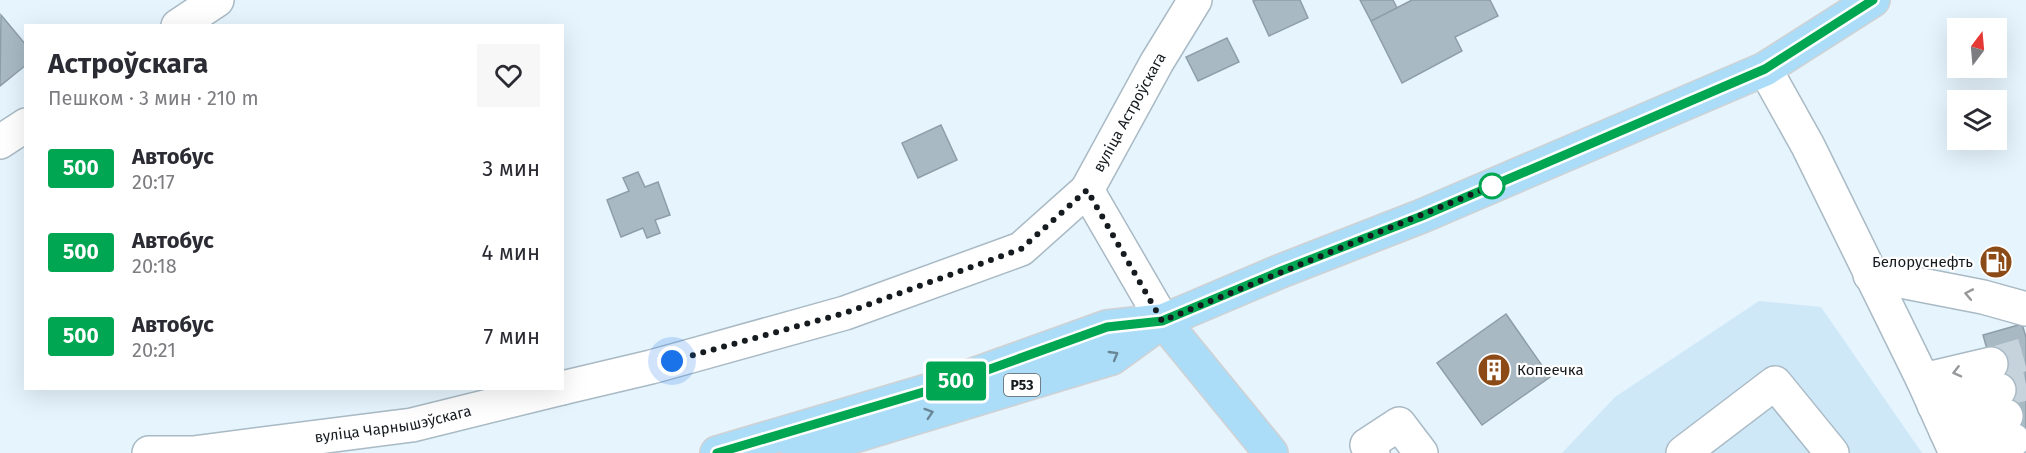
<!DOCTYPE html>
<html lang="ru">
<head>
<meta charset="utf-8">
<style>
  body { margin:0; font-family:"Fira Sans",sans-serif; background:#f7f7f7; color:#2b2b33; height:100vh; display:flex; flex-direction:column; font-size:22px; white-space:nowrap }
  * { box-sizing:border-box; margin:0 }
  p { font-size:20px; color:#7c7c81 }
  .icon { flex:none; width:33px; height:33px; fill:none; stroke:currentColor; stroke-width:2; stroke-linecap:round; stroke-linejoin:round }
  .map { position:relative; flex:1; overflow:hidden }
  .details { position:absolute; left:24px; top:24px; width:540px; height:366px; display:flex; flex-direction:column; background:#fff; border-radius:0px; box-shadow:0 6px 24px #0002 }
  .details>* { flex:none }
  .badge { padding:0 12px; border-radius:4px; font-size:21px; line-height:39px }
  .needle { width:39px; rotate:16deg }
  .fabs { position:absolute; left:1947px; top:18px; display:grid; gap:12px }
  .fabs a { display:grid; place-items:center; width:60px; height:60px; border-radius:0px; background:#fff; box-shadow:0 6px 24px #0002; font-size:30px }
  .you { position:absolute; width:30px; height:30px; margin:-15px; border:4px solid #fff; border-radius:50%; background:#1a73e8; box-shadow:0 0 0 9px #1a73e833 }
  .map>.badge { position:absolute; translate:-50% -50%; box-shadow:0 0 0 3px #fff }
  .round { display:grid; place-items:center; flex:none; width:63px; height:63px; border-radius:0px; background:#f7f7f7 }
  .overview { display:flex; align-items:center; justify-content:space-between; height:102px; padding:0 24px }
  h1 { font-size:28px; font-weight:700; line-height:45px }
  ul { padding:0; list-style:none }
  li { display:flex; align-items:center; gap:18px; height:84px; padding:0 24px }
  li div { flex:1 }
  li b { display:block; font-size:22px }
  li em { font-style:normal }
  li .badge { min-width:66px; font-weight:700; text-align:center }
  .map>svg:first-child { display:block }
  .built { fill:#cfe8f8 }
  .building { fill:#a8b9c3; stroke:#8e9ea9; stroke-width:1.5 }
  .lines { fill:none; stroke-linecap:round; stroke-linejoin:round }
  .minor-tunnel { stroke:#c6d3dc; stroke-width:33; stroke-dasharray:33 16; stroke-linecap:butt }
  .minor-casing { stroke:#a9bac5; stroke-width:36 }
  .major-casing { stroke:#d0d1d2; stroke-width:36 }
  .minor { stroke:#fff; stroke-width:33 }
  .major { stroke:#acddf8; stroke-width:33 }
  .oneway { stroke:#96989a }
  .oneway2 { stroke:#688696 }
  .line-casing { stroke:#fff; stroke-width:14 }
  .line { stroke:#00a651; stroke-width:9 }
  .walk { stroke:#151b1f; stroke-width:6; stroke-dasharray:0 10.8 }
  .stop-dot { fill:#fff; stroke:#00a651; stroke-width:3 }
  .labels { text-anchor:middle; stroke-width:4.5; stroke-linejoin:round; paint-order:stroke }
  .shield { fill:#fff; stroke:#5b5f62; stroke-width:1.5 }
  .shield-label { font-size:14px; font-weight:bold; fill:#151b1f }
  .street-label { font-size:15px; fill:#151b1f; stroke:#fff }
  .poi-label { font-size:15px; fill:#151b1f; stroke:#fff; text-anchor:end }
</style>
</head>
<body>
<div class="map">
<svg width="2026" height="453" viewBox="0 0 2026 453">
  <rect width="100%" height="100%" fill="#e5f4fd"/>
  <path class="built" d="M 1759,301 L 1821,307 L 1922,453 L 1562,453 L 1615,397 Z"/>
  <path class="building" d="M 1256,0 L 1300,0 L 1308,18 L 1269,36 L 1253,1 Z
    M 1360,0 L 1393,0 L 1397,8 L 1371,21 Z
    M 1412,0 L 1490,0 L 1498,16 L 1455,37 L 1462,51 L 1402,83 L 1371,21 Z
    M 1,15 L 26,45 L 26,65 L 0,86 Z
    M 1227,38 L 1239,62 L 1198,81 L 1186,57 Z
    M 941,125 L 957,160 L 918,178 L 902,143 Z
    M 638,172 L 645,187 L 658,182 L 670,215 L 655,220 L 660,233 L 647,238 L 643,228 L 621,237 L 607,200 L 629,191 L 623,178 Z
    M 1506,314 L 1550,377 L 1482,425 L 1437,363 Z
    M 2022,324 L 2026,337 L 2026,448 L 2016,451 L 1983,335 Z"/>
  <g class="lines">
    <path class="minor-tunnel" d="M 1991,364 L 2026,354
      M 1999,390 L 2026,384"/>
    <g class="minor-casing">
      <g id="minor">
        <path d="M 178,26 L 217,0"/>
        <path d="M 1765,69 L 1808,146 L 1923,380 L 1956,453"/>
        <path d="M 0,142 L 26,125"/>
        <path d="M 1870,275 L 1983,297 L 2026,309"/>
        <path id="s1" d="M 1163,321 L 1087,190 L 1157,62 L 1195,0"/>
        <path d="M 1923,380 L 1991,364"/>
        <path d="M 562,388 L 651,367 L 845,313 L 1021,249 L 1087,190"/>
        <path d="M 1934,405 L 1999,390"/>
        <path d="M 1946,431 L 2006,416"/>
        <path id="s2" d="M 149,453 L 193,453 L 412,425 L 562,388"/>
        <path d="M 1373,453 L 1367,445 L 1399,424 L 1421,453"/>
        <path d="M 1683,453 L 1775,383 L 1832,453"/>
        <path d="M 1963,453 L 2013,440"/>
      </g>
    </g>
    <g class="major-casing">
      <path id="major" d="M 1163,321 L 1271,453
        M 717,453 L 937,388 L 1107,327 L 1161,321
        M 798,453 L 1112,358 L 1163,321 L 1281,271 L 1422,216 L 1765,69 L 1873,0"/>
    </g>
    <use href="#minor" class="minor"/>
    <use href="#major" class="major"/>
  </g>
  <defs><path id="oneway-chevron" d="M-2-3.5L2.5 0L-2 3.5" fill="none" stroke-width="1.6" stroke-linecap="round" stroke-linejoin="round" transform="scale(1.5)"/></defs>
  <g class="oneway">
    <use href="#oneway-chevron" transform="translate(1969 294) rotate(-169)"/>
    <use href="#oneway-chevron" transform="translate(1957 372) rotate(166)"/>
  </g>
  <g class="oneway2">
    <use href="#oneway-chevron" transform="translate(1114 355) rotate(-30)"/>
    <use href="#oneway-chevron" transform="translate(929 413) rotate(-18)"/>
  </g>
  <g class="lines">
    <g class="line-casing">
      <path id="line" d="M 717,453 L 937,388 L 1107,327 L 1162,321 L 1281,271 L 1422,216 L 1765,69 L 1873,0"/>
    </g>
    <use href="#line" class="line"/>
    <path class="walk" d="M 672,361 L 845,313 L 1021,249 L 1087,190 L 1162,321 L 1492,186"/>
  </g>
  <defs>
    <g id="fuel-disc" transform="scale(1.725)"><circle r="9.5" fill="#8c4b16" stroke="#fff"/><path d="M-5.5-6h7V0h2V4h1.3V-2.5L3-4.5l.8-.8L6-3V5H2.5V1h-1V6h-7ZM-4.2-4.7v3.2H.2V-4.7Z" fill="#fff"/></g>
    <g id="building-disc" transform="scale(1.725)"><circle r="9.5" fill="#8c4b16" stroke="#fff"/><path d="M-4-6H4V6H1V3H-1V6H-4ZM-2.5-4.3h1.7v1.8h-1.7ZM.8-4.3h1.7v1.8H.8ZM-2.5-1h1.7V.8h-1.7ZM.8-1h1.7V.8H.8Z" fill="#fff"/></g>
  </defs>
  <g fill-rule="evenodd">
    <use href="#fuel-disc" x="1996" y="262"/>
    <use href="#building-disc" x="1494" y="370"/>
  </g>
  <circle class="stop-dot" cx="1492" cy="186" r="12"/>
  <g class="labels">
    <rect class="shield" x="1004" y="374" width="36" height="22" rx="4.5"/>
    <g class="shield-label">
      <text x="1022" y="390">Р53</text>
    </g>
    <g class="street-label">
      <text dy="5" stroke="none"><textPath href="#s1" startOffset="240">вуліца Астроўскага</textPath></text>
      <text dy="5" stroke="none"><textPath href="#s2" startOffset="246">вуліца Чарнышэўскага</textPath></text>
    </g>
    <g class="poi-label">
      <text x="1973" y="267">Белоруснефть</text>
      <text x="1517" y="375" text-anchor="start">Копеечка</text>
    </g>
  </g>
</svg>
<div class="fabs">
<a><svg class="needle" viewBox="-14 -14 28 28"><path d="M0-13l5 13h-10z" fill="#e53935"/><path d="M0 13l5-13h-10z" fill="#7c7c81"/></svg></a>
<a><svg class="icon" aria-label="layers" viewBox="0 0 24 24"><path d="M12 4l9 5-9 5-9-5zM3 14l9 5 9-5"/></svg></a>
</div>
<div class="you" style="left:672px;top:361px"></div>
<b class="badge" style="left:956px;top:381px;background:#00a651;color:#fff">500</b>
<section class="details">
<div class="overview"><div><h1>Астроўскага</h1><p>Пешком · 3 мин · 210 m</p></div><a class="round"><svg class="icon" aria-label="heart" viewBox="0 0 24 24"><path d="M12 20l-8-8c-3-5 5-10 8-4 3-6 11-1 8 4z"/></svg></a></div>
<ul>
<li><span class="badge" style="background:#00a651;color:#fff">500</span><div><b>Автобус</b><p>20:17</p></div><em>3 мин</em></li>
<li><span class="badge" style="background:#00a651;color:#fff">500</span><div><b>Автобус</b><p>20:18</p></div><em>4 мин</em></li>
<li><span class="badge" style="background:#00a651;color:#fff">500</span><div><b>Автобус</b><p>20:21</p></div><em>7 мин</em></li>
</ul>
</section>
</div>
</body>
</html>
